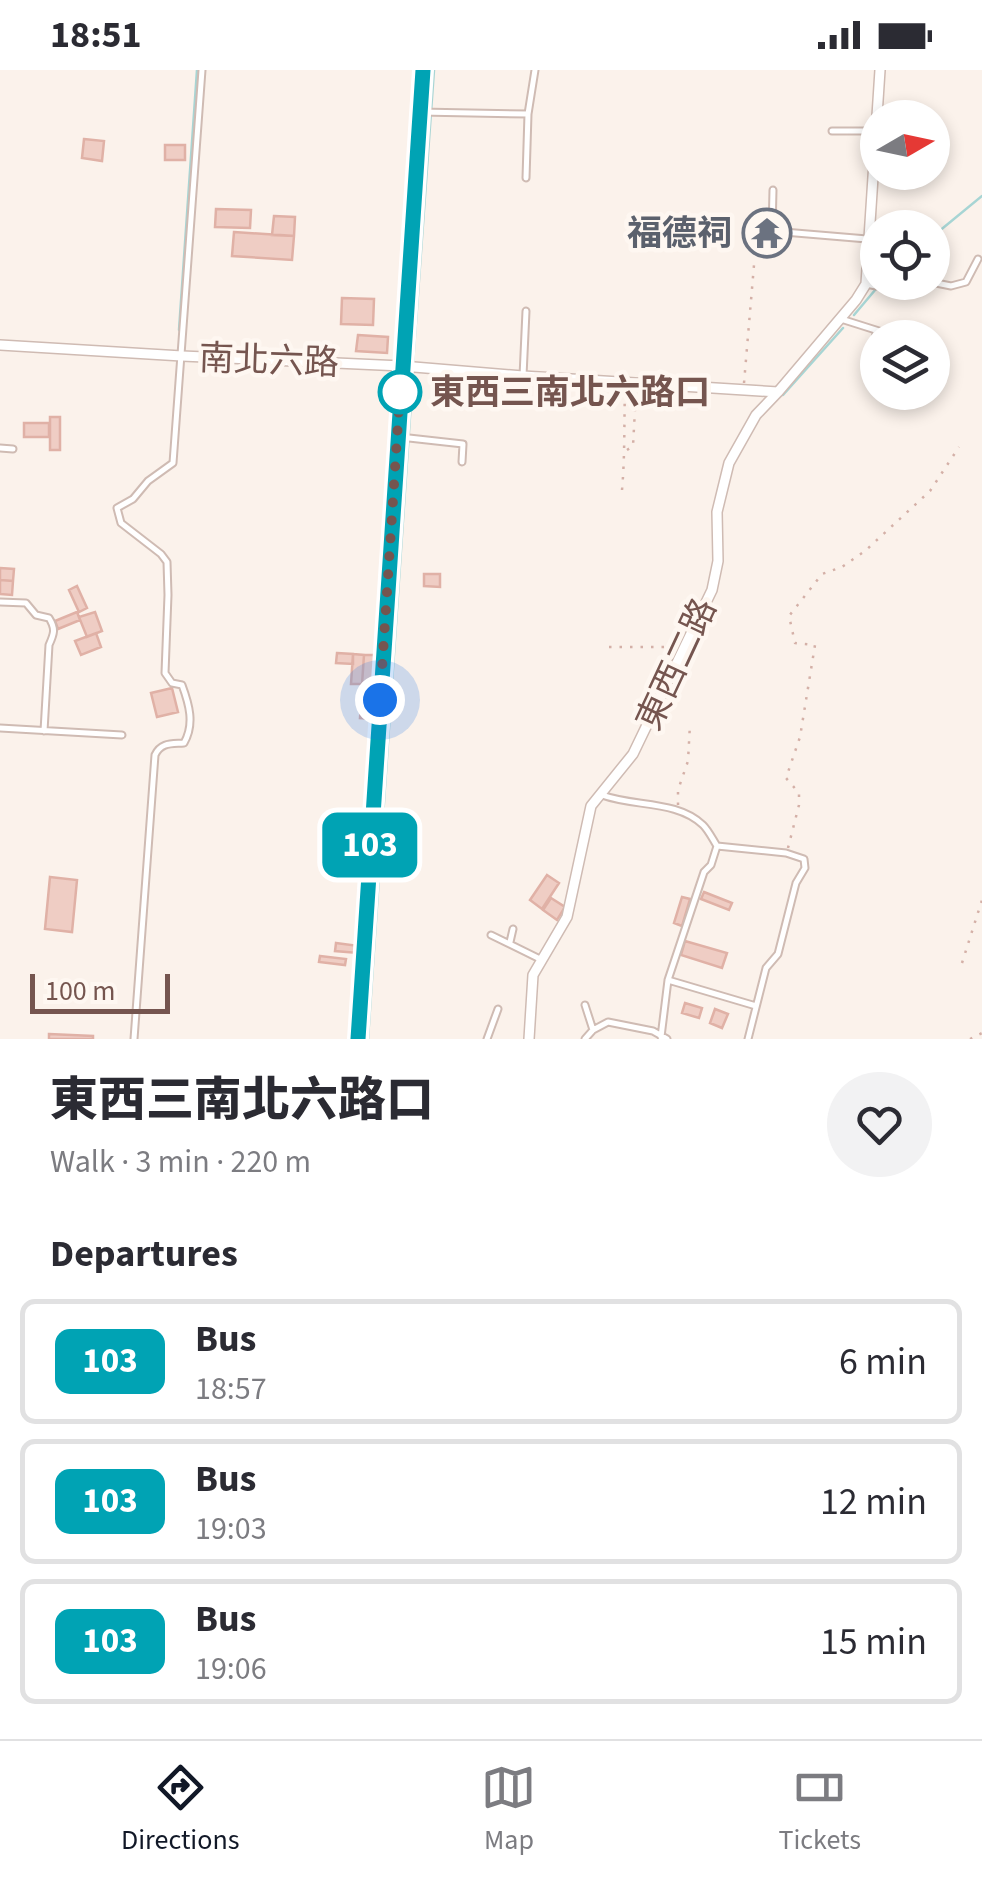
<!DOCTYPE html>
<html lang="en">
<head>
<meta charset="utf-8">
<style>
  body { margin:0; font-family:"Source Sans 3","Noto Sans TC",sans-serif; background:#f2f2f3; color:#2b2b33; height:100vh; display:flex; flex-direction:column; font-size:38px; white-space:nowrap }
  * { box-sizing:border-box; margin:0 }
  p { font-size:32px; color:#7c7c81 }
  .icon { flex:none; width:55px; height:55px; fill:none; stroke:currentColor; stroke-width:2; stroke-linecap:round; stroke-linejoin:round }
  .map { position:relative; height:969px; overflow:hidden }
  .side { display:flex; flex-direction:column; background:#fff; flex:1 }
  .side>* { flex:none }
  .badge { padding:0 20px; border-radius:15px; font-size:35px; line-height:65px }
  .needle { width:65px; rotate:81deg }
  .buttons { position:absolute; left:860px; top:30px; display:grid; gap:20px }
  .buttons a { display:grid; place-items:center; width:90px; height:90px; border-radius:50%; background:#fff; box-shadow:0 5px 15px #0003; font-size:50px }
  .scale { position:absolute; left:30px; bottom:25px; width:140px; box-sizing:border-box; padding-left:10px; border:5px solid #75554f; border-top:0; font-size:28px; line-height:35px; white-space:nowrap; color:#75554f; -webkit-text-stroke:8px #fef7f1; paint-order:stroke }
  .you { position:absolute; width:50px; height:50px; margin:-25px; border:8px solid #fff; border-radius:50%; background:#1a73e8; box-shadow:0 0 0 15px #1a73e833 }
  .map>.badge { position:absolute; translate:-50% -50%; box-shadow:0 0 0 5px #fff }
  h2 { padding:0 50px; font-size:38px; line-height:90px }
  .round { display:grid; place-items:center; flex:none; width:105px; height:105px; border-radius:52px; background:#f2f2f3 }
  .summary { display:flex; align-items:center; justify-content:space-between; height:170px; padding:0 50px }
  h1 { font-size:48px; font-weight:800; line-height:75px }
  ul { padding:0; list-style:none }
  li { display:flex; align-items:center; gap:30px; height:125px; margin:0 20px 15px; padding:0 30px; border:5px solid #e1e1e2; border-radius:15px }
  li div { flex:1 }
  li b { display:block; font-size:38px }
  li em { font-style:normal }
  li .badge { min-width:110px; font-weight:700; text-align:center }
  .status { display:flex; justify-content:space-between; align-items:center; height:70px; padding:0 50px; background:#fff; direction:ltr }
  .status svg { height:28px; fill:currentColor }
  .menu { display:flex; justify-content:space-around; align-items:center; height:140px; border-top:2px solid #e1e1e2; background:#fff; font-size:28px; color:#7c7c81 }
  .menu a { display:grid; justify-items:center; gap:5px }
  .menu .on { color:#111827 }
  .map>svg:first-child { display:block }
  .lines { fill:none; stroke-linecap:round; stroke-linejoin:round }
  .stream { stroke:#a7d5d4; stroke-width:2.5 }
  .building { fill:#efcdc4; stroke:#e0b1a6; stroke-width:2.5 }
  .service-casing { stroke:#cfbbb3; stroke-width:9 }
  .minor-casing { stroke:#cfbbb3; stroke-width:12 }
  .path { stroke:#d4b0a7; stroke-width:2.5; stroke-dasharray:2.5 8; stroke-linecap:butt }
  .service { stroke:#fff; stroke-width:5 }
  .minor { stroke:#fff; stroke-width:9 }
  .line-casing { stroke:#fff; stroke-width:22 }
  .line { stroke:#00a3b4; stroke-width:15 }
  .walk { stroke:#75554f; stroke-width:10; stroke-dasharray:0 18 }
  .stop-dot { fill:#fff; stroke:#00a3b4; stroke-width:5 }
  .labels { text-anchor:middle; stroke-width:9; stroke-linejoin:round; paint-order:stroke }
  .worship-label { font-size:35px; font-weight:bold; fill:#5b616d; stroke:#fef7f1; text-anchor:end }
  .street-label { font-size:35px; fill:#75554f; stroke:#fef7f1 }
  .stop-label { font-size:35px; font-weight:bold; fill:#75554f; stroke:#fef7f1; text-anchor:start }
</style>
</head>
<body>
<div class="status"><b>18:51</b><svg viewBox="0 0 49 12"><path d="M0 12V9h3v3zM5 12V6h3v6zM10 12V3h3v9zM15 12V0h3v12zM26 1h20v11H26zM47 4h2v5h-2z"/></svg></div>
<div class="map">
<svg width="982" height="969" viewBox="0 0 982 969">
  <rect width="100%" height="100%" fill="#fbf2eb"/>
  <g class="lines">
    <path class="stream" d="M 932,167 L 982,126
      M 854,245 L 881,213
      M 179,260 L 197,0
      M 413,294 L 434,0
      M 783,325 L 843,258
      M 368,969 L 413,302"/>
  </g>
  <path class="building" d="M 84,69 L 104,71 L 102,91 L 82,88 Z
    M 165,75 L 185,75 L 185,90 L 165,90 Z
    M 216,139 L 251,140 L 250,158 L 215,157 Z
    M 274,146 L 295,147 L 294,166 L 272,165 Z
    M 234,162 L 294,166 L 292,190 L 232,186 Z
    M 342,228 L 374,229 L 373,255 L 341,254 Z
    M 358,265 L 388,267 L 387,283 L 356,281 Z
    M 50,347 L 60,347 L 60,380 L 50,380 Z
    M 24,353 L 49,353 L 49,367 L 24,367 Z
    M 0,498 L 14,499 L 13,511 L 0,510 Z
    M 424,504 L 440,504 L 440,517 L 424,516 Z
    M 0,510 L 13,511 L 12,525 L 0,524 Z
    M 77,516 L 87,538 L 79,542 L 69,520 Z
    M 77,542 L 80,550 L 58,559 L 55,551 Z
    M 95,542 L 102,561 L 87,567 L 79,547 Z
    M 96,563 L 101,577 L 81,585 L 75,571 Z
    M 337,583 L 353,584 L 353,594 L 336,593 Z
    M 353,584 L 364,585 L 362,614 L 351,614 Z
    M 364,585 L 376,585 L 374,615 L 362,614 Z
    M 172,618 L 178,642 L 157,647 L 151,623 Z
    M 362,622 L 374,623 L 372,649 L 360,648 Z
    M 547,805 L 559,813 L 542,839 L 530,830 Z
    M 50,807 L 77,810 L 72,862 L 45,859 Z
    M 704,822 L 732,833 L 729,840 L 701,829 Z
    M 682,827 L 690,829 L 682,856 L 674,853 Z
    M 551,828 L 565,837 L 557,850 L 543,840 Z
    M 685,871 L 727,883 L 722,898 L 681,885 Z
    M 336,873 L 359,876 L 358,883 L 335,881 Z
    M 320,886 L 346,889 L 345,895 L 319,892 Z
    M 685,933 L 702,938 L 699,948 L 682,943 Z
    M 715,939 L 728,944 L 722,958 L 710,953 Z
    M 49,964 L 93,966 L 93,969 L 49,969 Z"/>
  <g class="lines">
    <g class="service-casing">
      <path id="service" d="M 420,42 L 528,44 L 526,108
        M 528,44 L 535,0
        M 832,61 L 874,61
        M 773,120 L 772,161 L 867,169
        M 931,212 L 951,216 L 966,212 L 978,189
        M 866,214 L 876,216 L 878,212
        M 841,249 L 901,268
        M 876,261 L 873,305 L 878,306
        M 523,306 L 526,241
        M 400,367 L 463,374 L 462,392
        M 0,378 L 13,379
        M 0,532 L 26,533 L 36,545 L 49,548 C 56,559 54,564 49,575 L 44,661
        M 0,658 L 122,665
        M 602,725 C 634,737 677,730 703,755 C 709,761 713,770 717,776 L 786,783 L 804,789 L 805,798 L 796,813 L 778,884 L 766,898 L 748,969
        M 491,865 L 542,890
        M 510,872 L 513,859
        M 668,910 L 756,936
        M 585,935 L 593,960
        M 661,967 L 668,910 L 704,802 L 711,795 L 717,776
        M 134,969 L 155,685 C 161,672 172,674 184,673 C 195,654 189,634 182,615 L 172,613 L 165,603 L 168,525 L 167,492 L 161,484 L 121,453 L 117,438 L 133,429 L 148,411 L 173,393 L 202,0
        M 487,969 L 498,939
        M 585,969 L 593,960 L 608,952 L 653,961 L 667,969"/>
    </g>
    <g class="minor-casing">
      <path id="minor" d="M 0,275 L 182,286 L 402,296 L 523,306 L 778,322
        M 358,969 L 423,0
        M 529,969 L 533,905 L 567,847 L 591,736 L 633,684 L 712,520 L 718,491 L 717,442 L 729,393 L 756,345 L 778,322 L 856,230 L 866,214 L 880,0"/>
    </g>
    <path class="path" d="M 744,313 L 754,195
      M 627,380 L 633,376 L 636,321
      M 622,420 C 625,386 624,353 625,319
      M 609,577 L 677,577
      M 678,735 L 678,720 L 688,691 L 690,654
      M 788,778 L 799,735 L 799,723 L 786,708 L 800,667 L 815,575 L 795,573 L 789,546 L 822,504 L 842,497 L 865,481 L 930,421 L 959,377
      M 962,893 L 982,830
      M 970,969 L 982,963"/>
    <use href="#service" class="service"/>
    <use href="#minor" class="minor"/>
  </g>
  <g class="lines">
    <g class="line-casing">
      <path id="line" d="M 358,969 L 423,0"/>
    </g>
    <use href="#line" class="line"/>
    <path class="walk" d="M 380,630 L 400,322"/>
  </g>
  <defs>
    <g id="temple-ring" transform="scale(2.5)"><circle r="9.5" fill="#fef7f1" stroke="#6b7280" stroke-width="1.5"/><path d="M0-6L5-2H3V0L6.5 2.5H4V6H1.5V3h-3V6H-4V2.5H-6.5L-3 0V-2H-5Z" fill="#6b7280"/></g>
  </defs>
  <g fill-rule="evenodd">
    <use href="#temple-ring" x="767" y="163"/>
  </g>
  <circle class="stop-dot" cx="400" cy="322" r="20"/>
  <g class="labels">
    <g class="worship-label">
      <text x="732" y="175">福德祠</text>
    </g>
    <g class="street-label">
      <text transform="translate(269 290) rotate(2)" y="12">南北六路</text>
      <text transform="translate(676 594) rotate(-65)" y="12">東西二路</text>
    </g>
    <g class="stop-label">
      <text x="430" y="334">東西三南北六路口</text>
    </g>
  </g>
</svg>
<div class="buttons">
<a><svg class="needle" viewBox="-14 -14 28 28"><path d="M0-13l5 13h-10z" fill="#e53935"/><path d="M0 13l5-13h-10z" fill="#7c7c81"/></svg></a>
<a><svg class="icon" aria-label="locate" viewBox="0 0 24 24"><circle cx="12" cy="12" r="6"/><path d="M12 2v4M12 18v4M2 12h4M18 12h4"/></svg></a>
<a><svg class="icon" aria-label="layers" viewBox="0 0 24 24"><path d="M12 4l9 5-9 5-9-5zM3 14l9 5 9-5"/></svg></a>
</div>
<div class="scale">100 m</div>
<div class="you" style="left:380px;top:630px"></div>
<b class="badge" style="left:370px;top:775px;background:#00a3b4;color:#fff">103</b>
</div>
<section class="side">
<div class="summary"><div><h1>東西三南北六路口</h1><p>Walk · 3 min · 220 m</p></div><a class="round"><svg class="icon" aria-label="heart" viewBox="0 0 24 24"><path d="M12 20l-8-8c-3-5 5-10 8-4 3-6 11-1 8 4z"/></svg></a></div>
<h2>Departures</h2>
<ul>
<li><span class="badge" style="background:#00a3b4;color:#fff">103</span><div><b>Bus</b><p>18:57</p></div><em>6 min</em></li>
<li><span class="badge" style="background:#00a3b4;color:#fff">103</span><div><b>Bus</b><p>19:03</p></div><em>12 min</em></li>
<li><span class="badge" style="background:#00a3b4;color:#fff">103</span><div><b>Bus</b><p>19:06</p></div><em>15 min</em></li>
</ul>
</section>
<nav class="menu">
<a class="on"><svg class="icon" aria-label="directions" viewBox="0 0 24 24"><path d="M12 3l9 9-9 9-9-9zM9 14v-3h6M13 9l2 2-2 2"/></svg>Directions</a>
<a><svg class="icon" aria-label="map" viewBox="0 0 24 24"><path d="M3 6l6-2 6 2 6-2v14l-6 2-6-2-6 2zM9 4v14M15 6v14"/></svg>Map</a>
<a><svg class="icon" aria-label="tickets" viewBox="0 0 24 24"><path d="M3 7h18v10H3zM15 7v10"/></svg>Tickets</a>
</nav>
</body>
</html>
